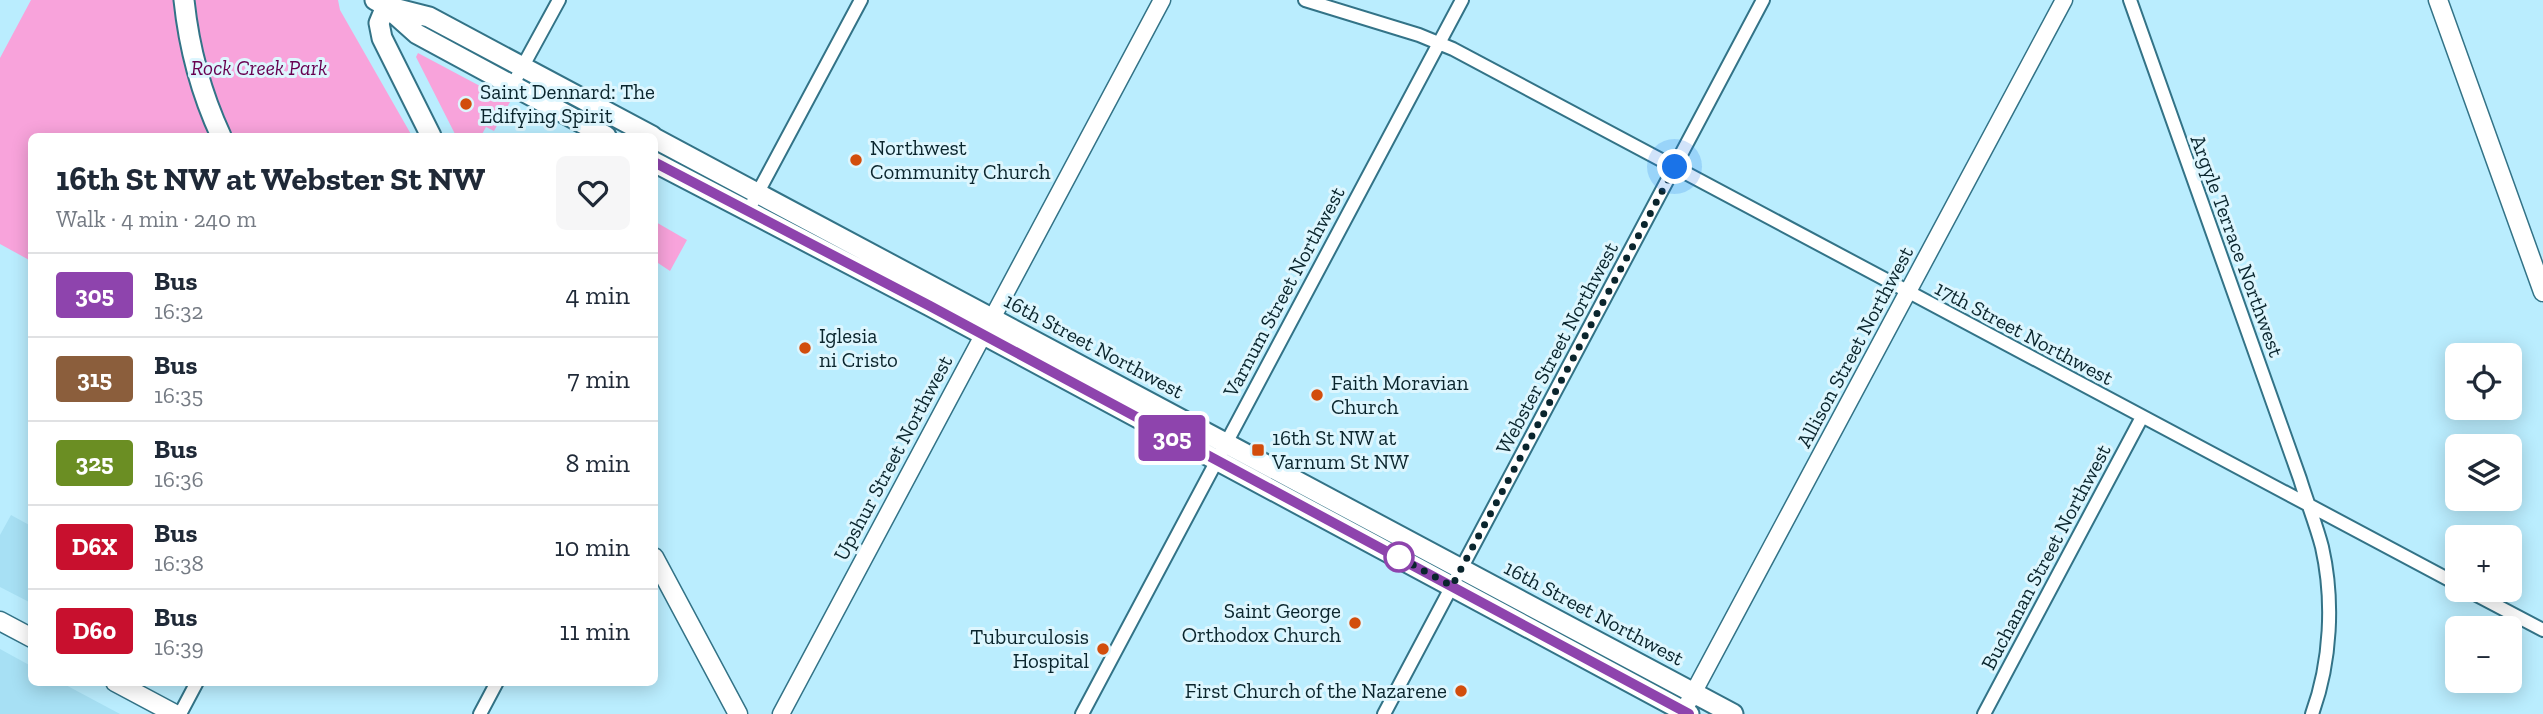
<!DOCTYPE html>
<html lang="en">
<head>
<meta charset="utf-8">
<style>
  body { margin:0; font-family:"Zilla Slab",serif; background:#f6f6f7; color:#1f2937; height:100vh; display:flex; flex-direction:column; font-size:26px; white-space:nowrap }
  * { box-sizing:border-box; margin:0 }
  p { font-size:23px; color:#747a83 }
  .icon { flex:none; width:38px; height:38px; fill:none; stroke:currentColor; stroke-width:2; stroke-linecap:round; stroke-linejoin:round }
  .map { position:relative; flex:1; overflow:hidden }
  .details { position:absolute; left:28px; top:133px; width:630px; height:553px; display:flex; flex-direction:column; background:#fff; border-radius:10px; box-shadow:0 4px 18px #0003 }
  .details>* { flex:none }
  .badge { padding:0 14px; border-radius:5px; font-size:24px; line-height:46px }
  .buttons { position:absolute; left:2445px; top:343px; display:grid; gap:14px }
  .buttons a { display:grid; place-items:center; width:77px; height:77px; border-radius:10px; background:#fff; box-shadow:0 4px 18px #0003; font-size:35px }
  .you { position:absolute; width:35px; height:35px; margin:-18px; border:5px solid #fff; border-radius:50%; background:#1a73e8; box-shadow:0 0 0 10px #1a73e833 }
  .map>.badge { position:absolute; translate:-50% -50%; box-shadow:0 0 0 4px #fff }
  .round { display:grid; place-items:center; flex:none; width:74px; height:74px; border-radius:10px; background:#f6f6f7 }
  .summary { display:flex; align-items:center; justify-content:space-between; height:119px; padding:0 28px }
  h1 { font-size:33px; font-weight:700; line-height:52px }
  ul { padding:0; list-style:none }
  li { display:flex; align-items:center; gap:21px; height:84px; padding:0 28px; border-top:2px solid #e0e1e3 }
  li div { flex:1 }
  li b { display:block; font-size:26px }
  li em { font-style:normal }
  li .badge { min-width:77px; font-weight:700; text-align:center }
  .map>svg:first-child { display:block }
  .built { fill:#a7e0f4 }
  .green { fill:#f8a3db }
  .lines { fill:none; stroke-linecap:round; stroke-linejoin:round }
  .minor-casing { stroke:#337387; stroke-width:16 }
  .tertiary-casing { stroke:#337387; stroke-width:19 }
  .secondary-casing { stroke:#337387; stroke-width:21 }
  .primary-casing { stroke:#337387; stroke-width:23 }
  .minor { stroke:#fff; stroke-width:12 }
  .tertiary { stroke:#fff; stroke-width:16 }
  .secondary { stroke:#fff; stroke-width:18 }
  .primary { stroke:#fff; stroke-width:19 }
  .line-casing { stroke:#fff; stroke-width:16 }
  .line { stroke:#8e44ad; stroke-width:10 }
  .walk { stroke:#0a252d; stroke-width:7; stroke-dasharray:0 12.6 }
  .poi-dot { fill:#d24d0c; stroke:#ddf6fe; stroke-width:2.5 }
  .stop-dot { fill:#fff; stroke:#8e44ad; stroke-width:3.5 }
  .labels { text-anchor:middle; stroke-width:6; stroke-linejoin:round; paint-order:stroke }
  .park-label { font-size:21px; font-style:italic; fill:#670050; stroke:#ddf6fe }
  .poi-label { font-size:21px; fill:#0a252d; stroke:#ddf6fe; text-anchor:start }
  .street-label { font-size:21px; fill:#0a252d; stroke:#ddf6fe }
</style>
</head>
<body>
<div class="map">
<svg width="2543" height="714" viewBox="0 0 2543 714">
  <rect width="100%" height="100%" fill="#baedfe"/>
  <path class="built" d="M 11,515 L 31,526 L 31,603 L 0,587 L 0,535 Z
    M 0,649 L 31,666 L 32,682 L 62,683 L 120,714 L 0,714 Z"/>
  <path class="green" d="M 31,0 L 338,0 L 340,10 L 412,136 L 32,136 L 31,261 L 0,244 L 0,58 Z
    M 418,53 L 510,102 L 494,131 L 486,127 L 481,136 L 456,136 L 416,57 Z
    M 654,221 L 687,240 L 670,271 L 655,261 Z"/>
  <g class="lines">
    <g class="minor-casing">
      <path id="minor" d="M 1305,0 L 1419,35 L 1453,49 L 2457,584
        M 2130,0 L 2300,479 C 2307,502 2316,524 2322,547 C 2334,600 2331,662 2312,714
        M 512,86 L 559,0
        M 748,211 L 861,0
        M 2467,590 L 2543,630
        M 180,714 L 197,682
        M 480,714 L 497,682
        M 1082,714 L 1462,0
        M 1384,714 L 1763,0
        M 1984,714 L 2142,417"/>
    </g>
    <g class="tertiary-casing">
      <path id="tertiary" d="M 781,714 L 1162,0
        M 1682,714 L 2064,0"/>
    </g>
    <g class="secondary-casing">
      <path id="secondary" d="M 2438,0 L 2543,292
        M 654,557 L 738,714
        M 0,621 L 32,638
        M 115,682 L 175,714"/>
    </g>
    <g class="primary-casing">
      <path id="primary" d="M 184,0 C 189,48 201,93 221,136
        M 375,0 L 386,6 L 429,17 L 652,136
        M 386,6 L 379,23 L 382,38 L 431,136
        M 389,9 L 417,34 L 606,136
        M 654,138 L 1733,714
        M 654,162 L 930,306 L 1689,714"/>
    </g>
    <use href="#minor" class="minor"/>
    <use href="#tertiary" class="tertiary"/>
    <use href="#secondary" class="secondary"/>
    <use href="#primary" class="primary"/>
  </g>
  <g class="lines">
    <g class="line-casing">
      <path id="line" d="M 654,162 L 930,306 L 1689,714"/>
    </g>
    <use href="#line" class="line"/>
    <path class="walk" d="M 1399,557 L 1395,555 L 1452,586 L 1675,167"/>
  </g>
  <g class="poi-dot">
    <circle cx="466" cy="104" r="7"/>
    <circle cx="856" cy="160" r="7"/>
    <circle cx="805" cy="348" r="7"/>
    <circle cx="1317" cy="395" r="7"/>
    <rect x="1251" y="443" width="14" height="14" rx="3.5"/>
    <circle cx="1355" cy="623" r="7"/>
    <circle cx="1103" cy="649" r="7"/>
    <circle cx="1461" cy="691" r="7"/>
  </g>
  <circle class="stop-dot" cx="1399" cy="557" r="14"/>
  <g class="labels">
    <g class="park-label">
      <text x="259" y="75">Rock Creek Park</text>
    </g>
    <g class="poi-label">
      <text x="480" y="99">Saint Dennard: The<tspan x="480" dy="24">Edifying Spirit</tspan></text>
      <text x="870" y="155">Northwest<tspan x="870" dy="24">Community Church</tspan></text>
      <text x="819" y="343">Iglesia<tspan x="819" dy="24">ni Cristo</tspan></text>
      <text x="1331" y="390">Faith Moravian<tspan x="1331" dy="24">Church</tspan></text>
      <text x="1272" y="445">16th St NW at<tspan x="1272" dy="24">Varnum St NW</tspan></text>
      <text x="1341" y="618" text-anchor="end">Saint George<tspan x="1341" dy="24">Orthodox Church</tspan></text>
      <text x="1089" y="644" text-anchor="end">Tuburculosis<tspan x="1089" dy="24">Hospital</tspan></text>
      <text x="1447" y="698" text-anchor="end">First Church of the Nazarene</text>
    </g>
    <g class="street-label">
      <text transform="translate(2237 246) rotate(70)" y="7">Argyle Terrace Northwest</text>
      <text transform="translate(1284 292) rotate(-62)" y="7">Varnum Street Northwest</text>
      <text transform="translate(2024 333) rotate(28)" y="7">17th Street Northwest</text>
      <text transform="translate(1094 346) rotate(28)" y="7">16th Street Northwest</text>
      <text transform="translate(1855 347) rotate(-62)" y="7">Allison Street Northwest</text>
      <text transform="translate(1557 348) rotate(-62)" y="7">Webster Street Northwest</text>
      <text transform="translate(893 458) rotate(-62)" y="7">Upshur Street Northwest</text>
      <text transform="translate(2046 557) rotate(-62)" y="7">Buchanan Street Northwest</text>
      <text transform="translate(1594 613) rotate(28)" y="7">16th Street Northwest</text>
    </g>
  </g>
</svg>
<div class="buttons">
<a><svg class="icon" aria-label="locate" viewBox="0 0 24 24"><circle cx="12" cy="12" r="6"/><path d="M12 2v4M12 18v4M2 12h4M18 12h4"/></svg></a>
<a><svg class="icon" aria-label="layers" viewBox="0 0 24 24"><path d="M12 4l9 5-9 5-9-5zM3 14l9 5 9-5"/></svg></a>
<a>+</a>
<a>−</a>
</div>
<div class="you" style="left:1675px;top:167px"></div>
<b class="badge" style="left:1172px;top:438px;background:#8e44ad;color:#fff">305</b>
<section class="details">
<div class="summary"><div><h1>16th St NW at Webster St NW</h1><p>Walk · 4 min · 240 m</p></div><a class="round"><svg class="icon" aria-label="heart" viewBox="0 0 24 24"><path d="M12 20l-8-8c-3-5 5-10 8-4 3-6 11-1 8 4z"/></svg></a></div>
<ul>
<li><span class="badge" style="background:#8e44ad;color:#fff">305</span><div><b>Bus</b><p>16:32</p></div><em>4 min</em></li>
<li><span class="badge" style="background:#8b5e3c;color:#fff">315</span><div><b>Bus</b><p>16:35</p></div><em>7 min</em></li>
<li><span class="badge" style="background:#6b8e23;color:#fff">325</span><div><b>Bus</b><p>16:36</p></div><em>8 min</em></li>
<li><span class="badge" style="background:#c8102e;color:#fff">D6X</span><div><b>Bus</b><p>16:38</p></div><em>10 min</em></li>
<li><span class="badge" style="background:#c8102e;color:#fff">D60</span><div><b>Bus</b><p>16:39</p></div><em>11 min</em></li>
</ul>
</section>
</div>
</body>
</html>
